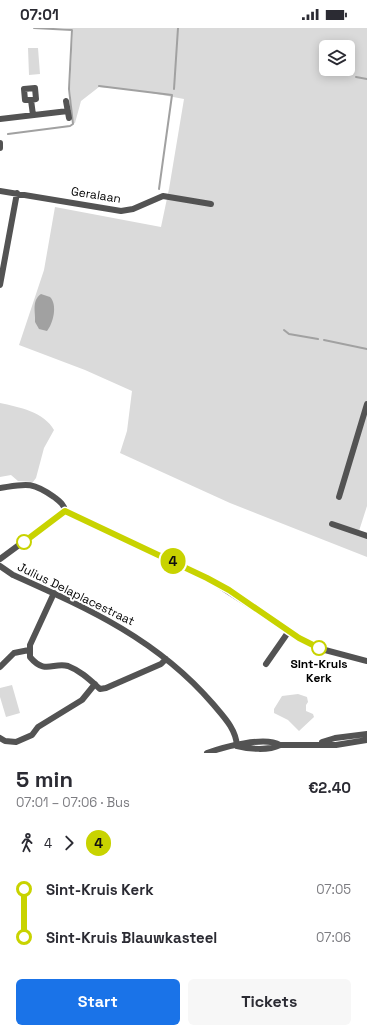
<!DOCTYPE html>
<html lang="en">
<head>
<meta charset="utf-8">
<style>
  body { margin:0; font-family:"Space Grotesk",sans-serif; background:#f7f7f7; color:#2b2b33; height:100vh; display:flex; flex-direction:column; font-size:15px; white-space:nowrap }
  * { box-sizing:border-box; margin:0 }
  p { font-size:13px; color:#7c7c81 }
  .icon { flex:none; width:22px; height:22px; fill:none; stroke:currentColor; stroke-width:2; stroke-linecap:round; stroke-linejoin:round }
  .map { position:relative; height:725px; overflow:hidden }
  .drawer { display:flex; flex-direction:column; background:#fff; flex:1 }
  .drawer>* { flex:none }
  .badge { padding:0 8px; border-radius:13px; font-size:14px; line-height:26px }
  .controls { position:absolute; left:319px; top:12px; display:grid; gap:8px }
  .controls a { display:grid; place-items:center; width:36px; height:36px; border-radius:6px; background:#fff; box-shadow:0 2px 10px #0003; font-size:20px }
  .map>.badge { position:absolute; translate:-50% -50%; box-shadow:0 0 0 2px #fff }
  .legs { display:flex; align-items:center; gap:6px; height:44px; padding:0 16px; font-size:13px }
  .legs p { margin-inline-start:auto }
  .head { display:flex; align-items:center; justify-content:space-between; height:68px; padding:0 16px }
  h1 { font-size:22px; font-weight:800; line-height:30px }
  .primary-button { display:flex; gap:8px; margin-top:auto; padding:8px 16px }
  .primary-button a { flex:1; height:46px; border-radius:6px; background:#1a73e8; color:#fff; font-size:16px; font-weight:800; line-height:46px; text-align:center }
  .primary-button a+a { background:#f7f7f7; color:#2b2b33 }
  ul { padding:0 16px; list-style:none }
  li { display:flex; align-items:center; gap:14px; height:48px; font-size:15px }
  li i { display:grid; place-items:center; width:6px; height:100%; margin:0 5px; background:currentColor }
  li i::after { content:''; width:10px; height:10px; margin:-5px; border:3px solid; border-radius:50%; background:#fff }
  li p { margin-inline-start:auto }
  li:first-child i { background:linear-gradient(#0000 50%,currentColor 0) }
  li:last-child i { background:linear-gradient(currentColor 50%,#0000 0) }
  .status { display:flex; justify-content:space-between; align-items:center; height:28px; padding:0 20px; background:#fff; direction:ltr }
  .status svg { height:11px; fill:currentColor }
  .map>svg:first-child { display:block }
  .green { fill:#dadada; fill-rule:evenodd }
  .water { fill:#a1a1a1 }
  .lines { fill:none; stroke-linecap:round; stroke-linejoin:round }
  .stream { stroke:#a1a1a1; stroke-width:2 }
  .minor { stroke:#535353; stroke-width:6 }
  .line-1-casing { stroke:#fff; stroke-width:9 }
  .line-1 { stroke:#c8d300; stroke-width:6 }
  .stop-1-dot { fill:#fff; stroke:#c8d300; stroke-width:2 }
  .labels { text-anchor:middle; stroke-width:4; stroke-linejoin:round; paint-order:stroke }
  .street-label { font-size:12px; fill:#000; stroke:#fff }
  .stop-label { font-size:12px; font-weight:bold; fill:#000; stroke:#fff }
</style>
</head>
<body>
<div class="status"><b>07:01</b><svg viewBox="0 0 49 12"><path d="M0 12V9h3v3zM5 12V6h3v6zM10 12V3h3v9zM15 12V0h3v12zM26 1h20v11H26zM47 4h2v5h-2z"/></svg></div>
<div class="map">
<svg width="367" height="725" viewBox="0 0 367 725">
  <rect width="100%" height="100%" fill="#fff"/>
  <path class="green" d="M 63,0 L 367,0 L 367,478 L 359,503 L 367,507 L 367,529 L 230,475 L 120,425 L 127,403 L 132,363 L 85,342 L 19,317 L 44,242 L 55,179 L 161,199 L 169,161 L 184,71 L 135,62 L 99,59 L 81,73 L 75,95 L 73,96 L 70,61 L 73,1 ZM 326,19 L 348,19 L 348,41 L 326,41 Z
    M 28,20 L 38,20 L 40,46 L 29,47 Z
    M 0,375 C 19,379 44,384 54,402 L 44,420 L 36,450 L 33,454 L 18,453 L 11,447 L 0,449 Z
    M 12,657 L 20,685 L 6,689 L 0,669 L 0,660 Z
    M 298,666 L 307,669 L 308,674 L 306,677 L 306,683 L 313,686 L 314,689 L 299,703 L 288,692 L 274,685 L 274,681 L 282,668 Z"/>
  <path class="water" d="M 41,266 L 50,269 C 58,277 53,296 47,303 L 39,301 L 35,294 C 36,285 31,273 41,266 Z"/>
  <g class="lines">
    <path class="stream" d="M 356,49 L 367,51
      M 99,58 L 172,67 L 159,161
      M 174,61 L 178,0
      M 8,106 L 70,98 L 73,96 L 69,61 L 72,2 L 34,0
      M 284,302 L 289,306 L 318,311
      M 324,312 L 367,321"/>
    <path class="minor" d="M 31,72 L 25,72 L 24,61 L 35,60 L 36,71 L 31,72 L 33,87
      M 66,73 L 69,90
      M 0,91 L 68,83
      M 0,115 L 0,120
      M 0,163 L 121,183 L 133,181 L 163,168 L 211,176
      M 0,257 L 17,165
      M 0,460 C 26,456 31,453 54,469 C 59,473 64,476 65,483
      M 339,469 L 367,376
      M 65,483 L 207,550 L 308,615 L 325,622 L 367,633
      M 332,496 L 367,508
      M 0,531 L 65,483
      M 0,538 L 13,547 C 89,581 157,611 213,676 C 224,689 236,701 237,718
      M 54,565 L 30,617 L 30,629 C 45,647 53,634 68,638 C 81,643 90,652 100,661 L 106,660 L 161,636 L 166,631
      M 266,636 L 289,603
      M 0,639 L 14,625 L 29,622
      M 0,710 L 5,713 L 16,714 L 32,707 L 38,699 L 82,672 L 95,656
      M 322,714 L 335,710 L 367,706
      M 237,718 C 249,721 268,723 280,717 L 336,717 L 367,712
      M 207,725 C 223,719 265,708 280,717"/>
  </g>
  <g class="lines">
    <g class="line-1-casing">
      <path id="line-1" d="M 24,514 L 65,483 L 207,550 L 229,562 L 299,610 L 319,620"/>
    </g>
    <use href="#line-1" class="line-1"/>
  </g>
  <g class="stop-1-dot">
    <circle cx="24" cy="514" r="7"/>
    <circle cx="319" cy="620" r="7"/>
  </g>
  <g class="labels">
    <g class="street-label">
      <text transform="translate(96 167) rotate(9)" y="4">Geralaan</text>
      <text transform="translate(76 566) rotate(26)" y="4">Julius Delaplacestraat</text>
    </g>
    <g class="stop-label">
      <text x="319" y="640">Sint-Kruis<tspan x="319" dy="14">Kerk</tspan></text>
    </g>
  </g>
</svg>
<div class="controls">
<a><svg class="icon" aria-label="layers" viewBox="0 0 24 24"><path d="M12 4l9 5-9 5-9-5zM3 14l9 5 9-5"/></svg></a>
</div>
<b class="badge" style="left:173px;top:533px;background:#c8d300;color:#111">4</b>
</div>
<section class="drawer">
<div class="head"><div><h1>5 min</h1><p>07:01 – 07:06 · Bus</p></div><b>€2.40</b></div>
<div class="legs"><svg class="icon" aria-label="walk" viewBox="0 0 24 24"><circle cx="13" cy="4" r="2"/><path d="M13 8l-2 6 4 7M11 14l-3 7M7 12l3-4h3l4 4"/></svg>4<svg class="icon" aria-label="forward" viewBox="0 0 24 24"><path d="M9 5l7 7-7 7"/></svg><b class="badge" style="background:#c8d300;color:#111">4</b></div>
<ul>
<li><i style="color:#c8d300"></i><b>Sint-Kruis Kerk</b><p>07:05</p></li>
<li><i style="color:#c8d300"></i><b>Sint-Kruis Blauwkasteel</b><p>07:06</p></li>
</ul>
<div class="primary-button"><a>Start</a><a>Tickets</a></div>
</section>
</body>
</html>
